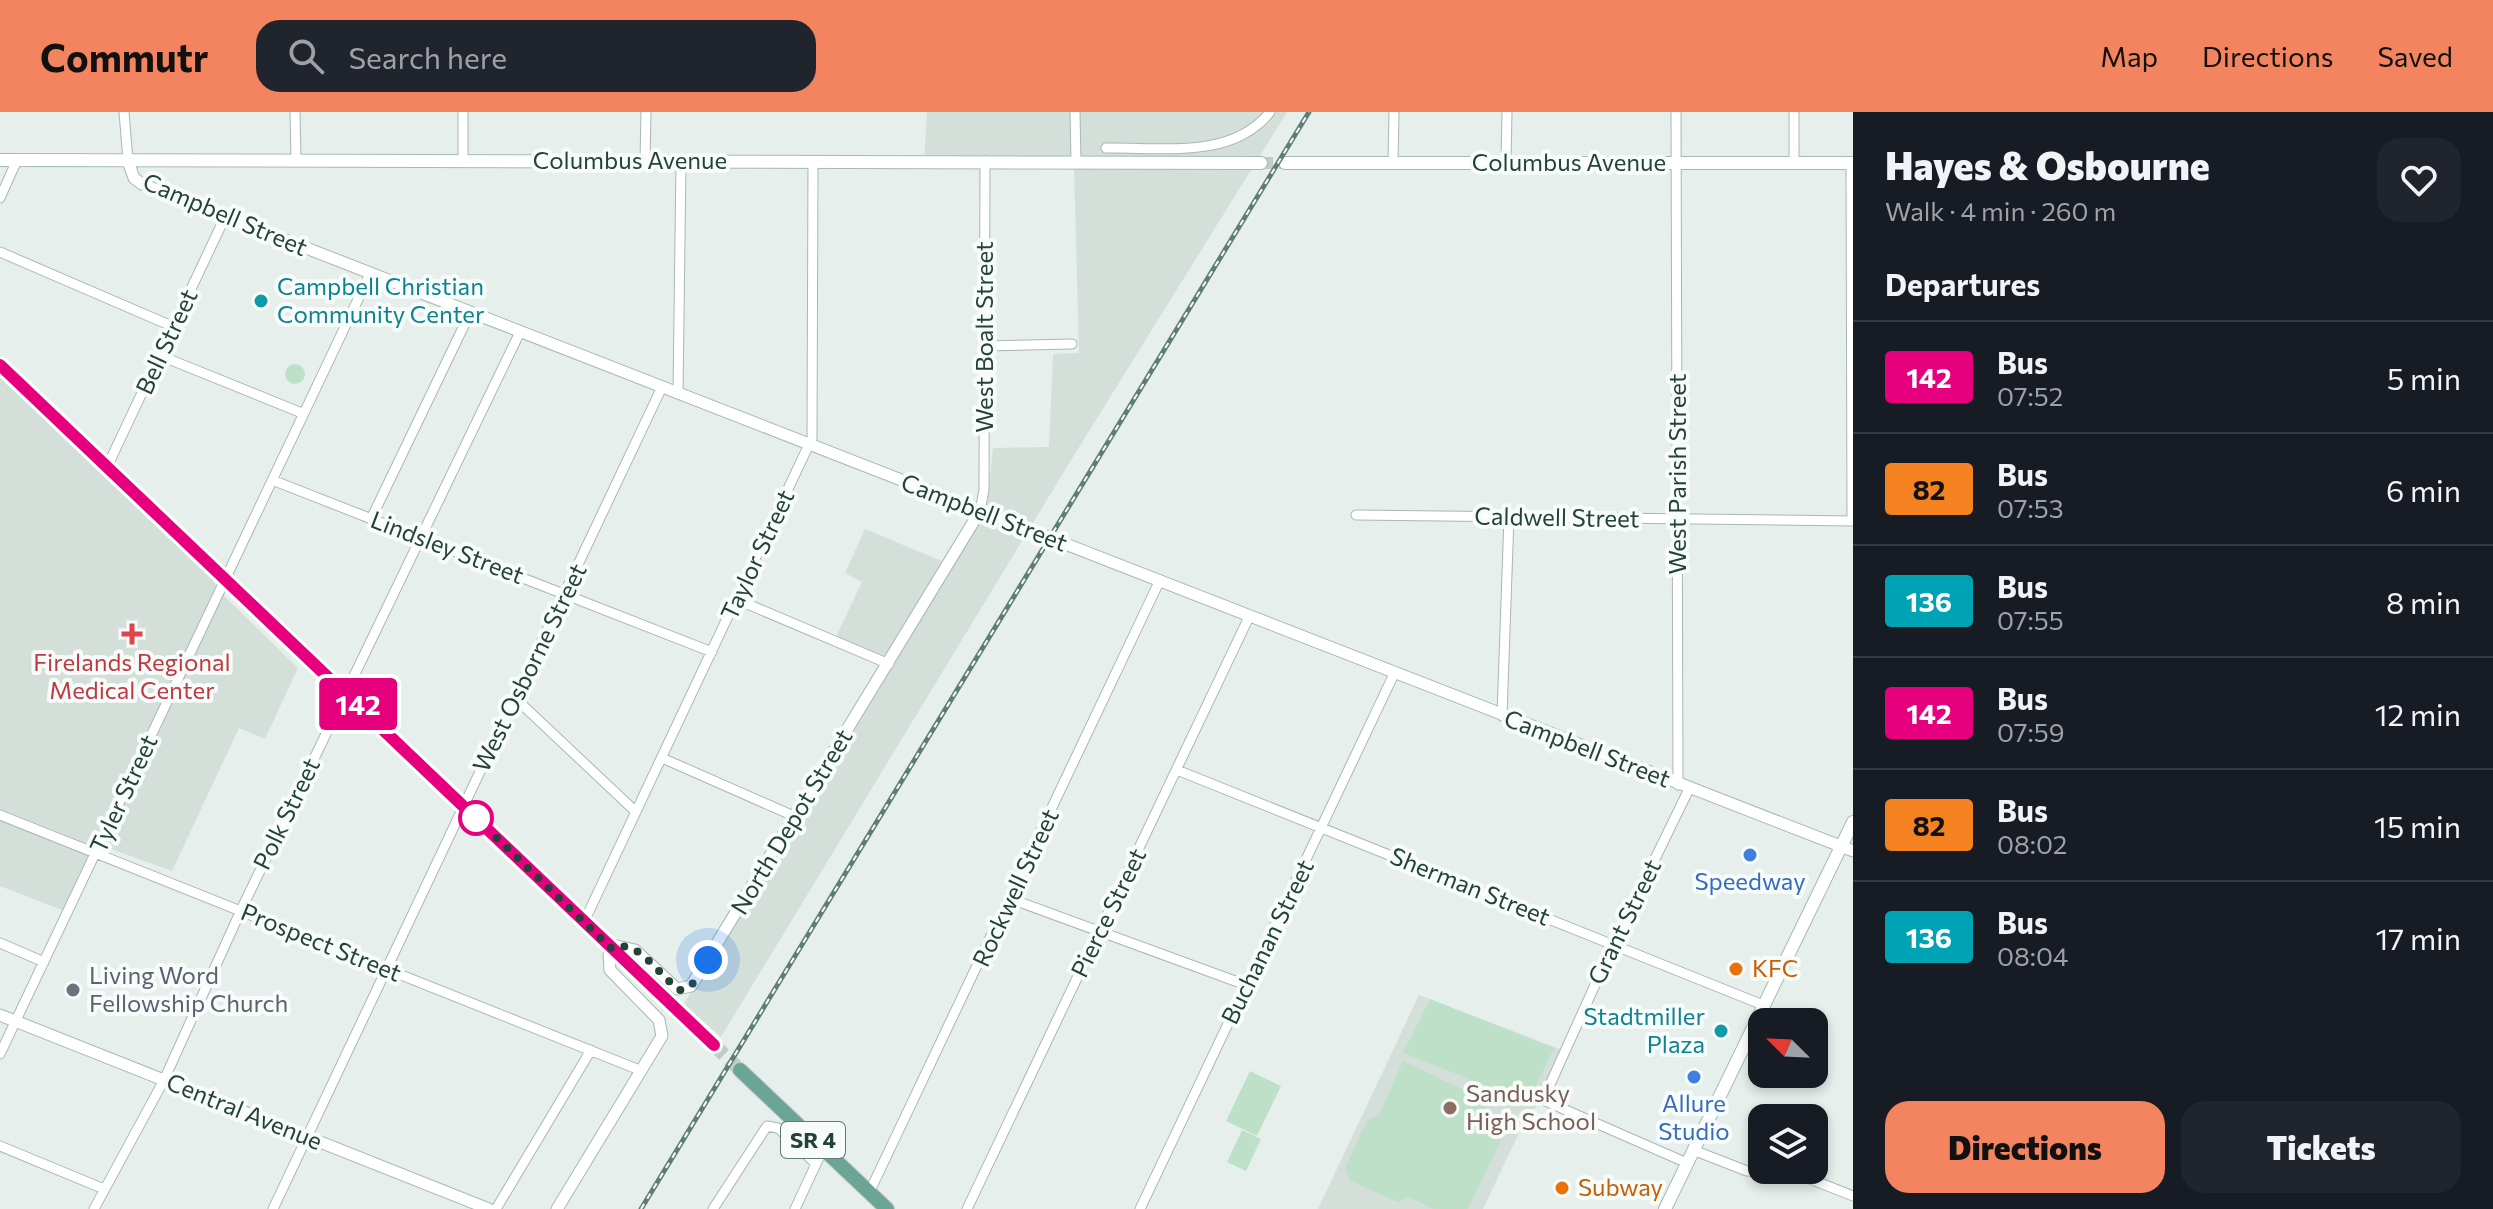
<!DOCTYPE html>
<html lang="en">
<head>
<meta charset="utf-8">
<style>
  body { margin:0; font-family:Commissioner,sans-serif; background:#20242c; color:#f1f3f6; height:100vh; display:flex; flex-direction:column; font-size:30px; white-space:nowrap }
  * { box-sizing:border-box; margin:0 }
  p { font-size:26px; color:#9ea1a6 }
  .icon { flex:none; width:44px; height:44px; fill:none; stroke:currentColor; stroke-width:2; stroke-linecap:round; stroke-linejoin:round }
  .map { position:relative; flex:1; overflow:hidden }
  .details { display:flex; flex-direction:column; background:#171b24; width:640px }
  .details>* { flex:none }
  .badge { padding:0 16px; border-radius:6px; font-size:28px; line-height:52px }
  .needle { width:52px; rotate:294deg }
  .fabs { position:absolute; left:1748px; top:896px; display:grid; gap:16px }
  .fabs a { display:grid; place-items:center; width:80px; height:80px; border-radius:16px; background:#171b24; box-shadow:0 4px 12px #0003; font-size:40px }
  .you { position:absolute; width:40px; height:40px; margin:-20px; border:6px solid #fff; border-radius:50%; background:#1a73e8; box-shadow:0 0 0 12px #1a73e833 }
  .map>.badge { position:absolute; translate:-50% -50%; box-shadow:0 0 0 4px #fff }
  h2 { padding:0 32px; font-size:30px; line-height:72px }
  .round { display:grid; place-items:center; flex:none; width:84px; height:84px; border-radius:24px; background:#20242c }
  .headline { display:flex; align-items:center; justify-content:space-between; height:136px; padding:0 32px }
  h1 { font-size:38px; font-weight:800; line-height:60px }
  .primary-button { display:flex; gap:16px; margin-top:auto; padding:16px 32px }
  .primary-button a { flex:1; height:92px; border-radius:24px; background:#f4845f; color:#111; font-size:32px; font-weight:800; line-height:92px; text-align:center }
  .primary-button a+a { background:#20242c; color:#f1f3f6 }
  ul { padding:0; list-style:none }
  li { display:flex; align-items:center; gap:24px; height:112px; padding:0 32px; border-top:2px solid #363941 }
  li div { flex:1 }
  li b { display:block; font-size:30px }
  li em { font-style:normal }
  li .badge { min-width:88px; font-weight:700; text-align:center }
  header { display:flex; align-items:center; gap:48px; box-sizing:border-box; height:112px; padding:0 40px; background:#f4845f; color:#111 }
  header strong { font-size:38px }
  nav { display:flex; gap:44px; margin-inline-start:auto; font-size:28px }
  .search { width:560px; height:72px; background:#20242c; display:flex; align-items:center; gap:20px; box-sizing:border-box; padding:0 28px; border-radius:24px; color:#9ea1a6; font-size:30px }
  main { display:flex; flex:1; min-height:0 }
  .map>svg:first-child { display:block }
  .built { fill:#d4dfda }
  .green { fill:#bfe0c8 }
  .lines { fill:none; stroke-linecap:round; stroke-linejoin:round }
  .secondary-tunnel { stroke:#bfccc8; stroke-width:12; stroke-dasharray:12 6; stroke-linecap:butt }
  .primary-tunnel { stroke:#bfccc8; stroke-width:14; stroke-dasharray:14 7; stroke-linecap:butt }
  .minor-casing { stroke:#a8b8b2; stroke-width:11 }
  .tertiary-casing { stroke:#a8b8b2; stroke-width:13 }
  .secondary-casing { stroke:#a4bbb3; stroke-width:14 }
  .primary-casing { stroke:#c2cac8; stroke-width:16 }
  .minor { stroke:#fff; stroke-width:9 }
  .tertiary { stroke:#fff; stroke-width:11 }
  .secondary { stroke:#fff; stroke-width:12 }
  .primary { stroke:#6aa596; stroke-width:14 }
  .rail-casing { stroke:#5f7d75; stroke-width:5 }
  .rail { stroke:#f7fbf9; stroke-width:2; stroke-dasharray:6; stroke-linecap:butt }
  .line-casing { stroke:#fff; stroke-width:18 }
  .line { stroke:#e6007e; stroke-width:12 }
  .walk { stroke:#24423a; stroke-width:8; stroke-dasharray:0 14.4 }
  .culture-dot { fill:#0f9aa8; stroke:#f7fbf9; stroke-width:3 }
  .health-dot { fill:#e0444e; stroke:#f7fbf9; stroke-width:3 }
  .stop-dot { fill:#fff; stroke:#e6007e; stroke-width:4 }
  .shop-dot { fill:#3f7fe0; stroke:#f7fbf9; stroke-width:3 }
  .food-dot { fill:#e8710a; stroke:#f7fbf9; stroke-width:3 }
  .worship-dot { fill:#6b7280; stroke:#f7fbf9; stroke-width:3 }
  .education-dot { fill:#8d6e63; stroke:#f7fbf9; stroke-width:3 }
  .labels { text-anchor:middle; stroke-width:8; stroke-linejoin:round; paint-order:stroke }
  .shield { fill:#f7fbf9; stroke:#637a73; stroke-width:2 }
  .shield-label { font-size:22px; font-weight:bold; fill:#24423a }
  .street-label { font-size:24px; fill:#24423a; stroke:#f7fbf9 }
  .culture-label { font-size:24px; fill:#0d838f; stroke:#f7fbf9; text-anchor:start }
  .health-label { font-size:24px; fill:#be3a42; stroke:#f7fbf9 }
  .shop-label { font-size:24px; fill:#366cbe; stroke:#f7fbf9 }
  .food-label { font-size:24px; fill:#c56008; stroke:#f7fbf9; text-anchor:start }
  .worship-label { font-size:24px; fill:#5b616d; stroke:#f7fbf9; text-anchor:start }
  .education-label { font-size:24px; fill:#785e54; stroke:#f7fbf9; text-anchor:start }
</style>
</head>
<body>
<header>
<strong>Commutr</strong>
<div class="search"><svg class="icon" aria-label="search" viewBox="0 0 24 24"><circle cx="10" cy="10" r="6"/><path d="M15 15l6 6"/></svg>Search here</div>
<nav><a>Map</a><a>Directions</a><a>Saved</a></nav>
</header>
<main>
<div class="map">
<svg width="1853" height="1097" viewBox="0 0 1853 1097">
  <rect width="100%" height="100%" fill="#e6efeb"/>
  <path class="built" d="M 927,0 L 1287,0 L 1068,353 L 721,925 L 684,892 L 884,552 L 834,529 L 862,470 L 845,461 L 865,417 L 951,453 L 987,393 L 993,336 L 1049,335 L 1053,242 L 1079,241 L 1074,54 L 924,50 Z
    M 0,265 L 214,468 L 217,477 L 298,556 L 265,627 L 239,616 L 172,759 L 97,732 L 65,799 L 0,774 Z
    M 1419,883 L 1565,939 L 1543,988 L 1527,1004 L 1483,1097 L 1318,1097 Z"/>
  <path class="green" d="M285 262a10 10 0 1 1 20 0a10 10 0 1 1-20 0Z
    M 1430,887 L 1554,936 L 1528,990 L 1403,941 Z
    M 1403,949 L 1481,986 L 1501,1028 L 1468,1097 L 1433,1097 L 1408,1085 L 1398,1090 L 1350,1069 L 1345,1056 L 1367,1008 L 1379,1003 Z
    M 1250,959 L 1281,974 L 1257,1024 L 1226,1009 Z
    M 1242,1018 L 1261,1027 L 1246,1059 L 1227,1050 Z"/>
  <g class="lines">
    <path class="secondary-tunnel" d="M 1261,51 L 1285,51"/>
    <path class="primary-tunnel" d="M 714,933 L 740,958"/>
    <g class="minor-casing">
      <path id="minor" d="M 124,0 L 128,49
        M 295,0 L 296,47
        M 1075,0 L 1076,50
        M 1676,0 L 1678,673
        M 1106,36 C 1161,35 1232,48 1270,0
        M 463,48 L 463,0
        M 645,48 L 646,0
        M 1393,50 L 1394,0
        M 1794,50 L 1794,0
        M 1506,51 L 1507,0
        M 1851,51 L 1852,409
        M 0,86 L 17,48
        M 0,140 L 174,215
        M 986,234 L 1072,232
        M 161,244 L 302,301
        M 678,282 L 681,49
        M 107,355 L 225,105
        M 272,368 L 712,540
        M 980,399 L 984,378 L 985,49
        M 1356,403 L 1853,409
        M 371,407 L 470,201
        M 738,488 L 889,552
        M 515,586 L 636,700
        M 1502,604 L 1509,405
        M 662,646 L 796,705
        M 1177,658 L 1763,893
        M 0,703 L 642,959
        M 1011,787 L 1246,873
        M 584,810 L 812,326 L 813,50
        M 0,831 L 44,850
        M 0,942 L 370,162
        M 0,1034 L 104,1077
        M 1693,1038 L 1747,1059 L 1795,1061 L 1853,1084
        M 1687,1051 L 1543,988 L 1613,833 L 1689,677
        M 869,1081 L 1159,470
        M 94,1097 L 164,968 L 241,798 L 520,220
        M 273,1097 L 662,275
        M 496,1097 L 591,938
        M 713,1097 L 767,1014 L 778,1016 L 816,1052
        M 795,1097 L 823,1037
        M 967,1097 L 1249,505
        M 1140,1097 L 1394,562"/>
    </g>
    <g class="tertiary-casing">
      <path id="tertiary" d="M 128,49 L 134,66 L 142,72 L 1853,739
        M 0,903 L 489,1097
        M 557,1097 L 662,924 L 659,908 L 610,858 L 609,842 L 617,834 L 635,838 L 677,877 L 691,874 L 980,399"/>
    </g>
    <g class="secondary-casing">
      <path id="secondary" d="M 0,48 L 1261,51
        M 1285,51 L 1853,51
        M 1665,1097 L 1853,710"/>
    </g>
    <g class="primary-casing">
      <path id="primary" d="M 0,253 L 714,933
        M 740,958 L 887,1097"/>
    </g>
    <use href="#minor" class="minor"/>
    <use href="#tertiary" class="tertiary"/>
    <use href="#secondary" class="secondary"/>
    <use href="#primary" class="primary"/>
    <g class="rail-casing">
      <path id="rail" d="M 641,1097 L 1309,0"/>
    </g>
    <use href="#rail" class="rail"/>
  </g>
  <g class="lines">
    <g class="line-casing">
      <path id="line" d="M 0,253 L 714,933"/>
    </g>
    <use href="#line" class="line"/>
    <path class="walk" d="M 476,706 L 612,837 C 637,823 661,867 680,878 L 691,874 L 708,848"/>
  </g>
  <g class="culture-dot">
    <circle cx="261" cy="189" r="8"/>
    <circle cx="1721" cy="919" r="8"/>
  </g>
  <path class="health-dot" d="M128 510h8v8h8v8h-8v8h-8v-8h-8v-8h8z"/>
  <circle class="stop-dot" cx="476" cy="706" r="16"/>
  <g class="shop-dot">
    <circle cx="1750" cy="743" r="8"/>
    <circle cx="1694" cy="965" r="8"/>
  </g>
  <g class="food-dot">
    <circle cx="1736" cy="857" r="8"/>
    <circle cx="1562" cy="1076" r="8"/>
  </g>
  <circle class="worship-dot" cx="73" cy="878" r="8"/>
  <circle class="education-dot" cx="1450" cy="996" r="8"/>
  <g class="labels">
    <rect class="shield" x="781" y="1010" width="64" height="36" rx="6"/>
    <g class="shield-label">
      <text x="813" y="1036">SR 4</text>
    </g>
    <g class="street-label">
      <text x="630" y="57">Columbus Avenue</text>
      <text x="1569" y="59">Columbus Avenue</text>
      <text transform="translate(225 103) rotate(23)" y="8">Campbell Street</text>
      <text transform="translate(985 225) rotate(-90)" y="8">West Boalt Street</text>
      <text transform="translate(167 230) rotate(-65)" y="8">Bell Street</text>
      <text transform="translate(1678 362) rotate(-90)" y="8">West Parish Street</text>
      <text transform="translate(984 401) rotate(21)" y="8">Campbell Street</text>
      <text transform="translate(1557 406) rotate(1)" y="8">Caldwell Street</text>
      <text transform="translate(447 436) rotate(21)" y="8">Lindsley Street</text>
      <text transform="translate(758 443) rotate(-65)" y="8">Taylor Street</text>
      <text transform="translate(530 556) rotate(-64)" y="8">West Osborne Street</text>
      <text transform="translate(1587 637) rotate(21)" y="8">Campbell Street</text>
      <text transform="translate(124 682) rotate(-65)" y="8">Tyler Street</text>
      <text transform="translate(287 702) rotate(-64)" y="8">Polk Street</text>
      <text transform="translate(792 710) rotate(-59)" y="8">North Depot Street</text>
      <text transform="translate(1470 775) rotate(22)" y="8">Sherman Street</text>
      <text transform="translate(1016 776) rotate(-65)" y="8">Rockwell Street</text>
      <text transform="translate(1109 801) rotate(-64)" y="8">Pierce Street</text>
      <text transform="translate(1625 810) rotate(-64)" y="8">Grant Street</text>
      <text transform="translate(1268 830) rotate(-64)" y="8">Buchanan Street</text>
      <text transform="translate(321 831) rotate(22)" y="8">Prospect Street</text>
      <text transform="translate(244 1000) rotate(22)" y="8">Central Avenue</text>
    </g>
    <g class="culture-label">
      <text x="277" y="183">Campbell Christian<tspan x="277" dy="28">Community Center</tspan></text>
      <text x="1705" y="913" text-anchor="end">Stadtmiller<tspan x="1705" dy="28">Plaza</tspan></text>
    </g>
    <g class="health-label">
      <text x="132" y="559">Firelands Regional<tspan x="132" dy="28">Medical Center</tspan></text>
    </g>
    <g class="shop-label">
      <text x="1750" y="778">Speedway</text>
      <text x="1694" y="1000">Allure<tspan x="1694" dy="28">Studio</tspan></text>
    </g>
    <g class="food-label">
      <text x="1752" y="865">KFC</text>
      <text x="1578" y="1084">Subway</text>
    </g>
    <g class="worship-label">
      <text x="89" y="872">Living Word<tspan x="89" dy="28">Fellowship Church</tspan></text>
    </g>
    <g class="education-label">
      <text x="1466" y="990">Sandusky<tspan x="1466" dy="28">High School</tspan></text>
    </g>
  </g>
</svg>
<div class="fabs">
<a><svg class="needle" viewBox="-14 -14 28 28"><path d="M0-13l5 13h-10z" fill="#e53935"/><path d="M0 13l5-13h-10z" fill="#9ea1a6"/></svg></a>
<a><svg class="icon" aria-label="layers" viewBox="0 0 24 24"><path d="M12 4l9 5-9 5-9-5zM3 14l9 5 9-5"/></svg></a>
</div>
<div class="you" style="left:708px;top:848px"></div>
<b class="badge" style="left:358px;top:592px;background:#e6007e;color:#fff">142</b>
</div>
<section class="details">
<div class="headline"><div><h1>Hayes &amp; Osbourne</h1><p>Walk · 4 min · 260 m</p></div><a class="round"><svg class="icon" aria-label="heart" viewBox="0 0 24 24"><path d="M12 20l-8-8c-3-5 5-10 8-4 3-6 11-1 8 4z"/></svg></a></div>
<h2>Departures</h2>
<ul>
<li><span class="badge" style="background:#e6007e;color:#fff">142</span><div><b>Bus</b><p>07:52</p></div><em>5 min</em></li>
<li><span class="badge" style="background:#f58220;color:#111">82</span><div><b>Bus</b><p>07:53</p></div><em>6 min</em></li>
<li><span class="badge" style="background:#00a3b4;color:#fff">136</span><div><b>Bus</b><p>07:55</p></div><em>8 min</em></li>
<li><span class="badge" style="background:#e6007e;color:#fff">142</span><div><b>Bus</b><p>07:59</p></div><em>12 min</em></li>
<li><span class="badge" style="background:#f58220;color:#111">82</span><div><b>Bus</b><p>08:02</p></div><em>15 min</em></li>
<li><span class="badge" style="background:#00a3b4;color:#fff">136</span><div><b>Bus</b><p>08:04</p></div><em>17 min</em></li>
</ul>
<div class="primary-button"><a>Directions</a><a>Tickets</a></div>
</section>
</main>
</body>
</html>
